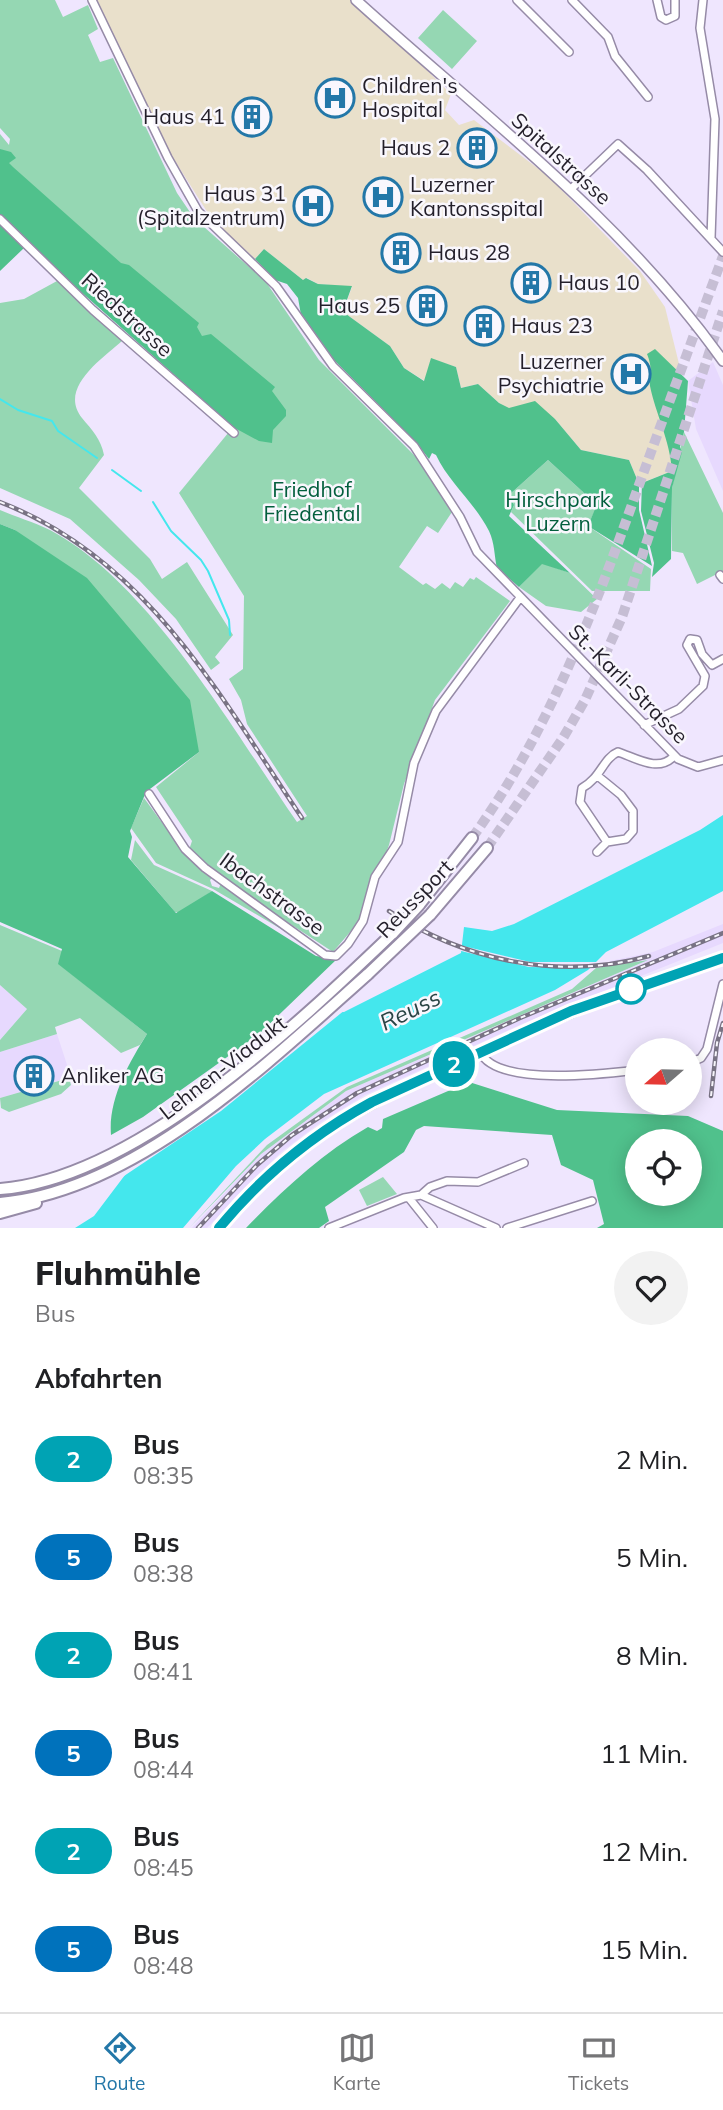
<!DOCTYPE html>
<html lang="de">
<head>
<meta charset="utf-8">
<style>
  body { margin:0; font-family:Mulish,sans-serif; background:#f2f2f2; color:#202124; height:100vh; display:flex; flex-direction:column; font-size:26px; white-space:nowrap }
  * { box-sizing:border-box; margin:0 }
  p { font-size:23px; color:#757577 }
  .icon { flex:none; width:38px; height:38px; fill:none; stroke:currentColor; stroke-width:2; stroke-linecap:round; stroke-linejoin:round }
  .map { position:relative; height:1228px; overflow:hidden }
  .details { display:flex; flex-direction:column; background:#fff; flex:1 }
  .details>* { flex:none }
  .badge { padding:0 14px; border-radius:23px; font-size:24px; line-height:46px }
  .needle { width:46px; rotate:250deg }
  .tools { position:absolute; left:625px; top:1038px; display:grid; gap:14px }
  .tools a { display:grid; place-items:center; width:77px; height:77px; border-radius:50%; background:#fff; box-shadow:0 4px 18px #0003; font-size:35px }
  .map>.badge { position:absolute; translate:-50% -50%; box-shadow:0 0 0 4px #fff }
  h2 { padding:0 35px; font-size:26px; line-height:63px }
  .round { display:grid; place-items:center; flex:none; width:74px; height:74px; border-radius:37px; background:#f2f2f2 }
  .headline { display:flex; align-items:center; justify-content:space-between; height:119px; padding:0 35px }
  h1 { font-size:33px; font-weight:800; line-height:52px }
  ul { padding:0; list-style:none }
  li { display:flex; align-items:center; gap:21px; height:98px; padding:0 35px }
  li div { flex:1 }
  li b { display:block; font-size:26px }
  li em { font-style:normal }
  li .badge { min-width:77px; font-weight:700; text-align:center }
  .dock { display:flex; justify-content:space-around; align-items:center; height:98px; border-top:2px solid #e0e0e0; background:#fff; font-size:19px; color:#757577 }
  .dock a { display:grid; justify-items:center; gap:4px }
  .dock .current { color:#2377a8 }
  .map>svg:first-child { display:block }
  .built { fill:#e7d9fe }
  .medical { fill:#e9e0cb }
  .green { fill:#95d7b3 }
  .forest { fill:#50c18c; fill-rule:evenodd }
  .water { fill:#44e7ed }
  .pier { fill:#efe6fe }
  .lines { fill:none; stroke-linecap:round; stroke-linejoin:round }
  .stream { stroke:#44e7ed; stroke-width:2 }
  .highway-tunnel { stroke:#c6bed4; stroke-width:10; stroke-dasharray:10 5; stroke-linecap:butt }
  .minor-casing { stroke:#968ba7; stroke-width:10 }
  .major-casing { stroke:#968ba7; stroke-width:12 }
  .highway-casing { stroke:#968ba7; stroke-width:14 }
  .minor { stroke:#fff; stroke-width:7 }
  .major { stroke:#fff; stroke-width:9 }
  .highway { stroke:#fff; stroke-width:10 }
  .rail-casing { stroke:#797384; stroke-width:4.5 }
  .rail { stroke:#f9f7fd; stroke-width:2; stroke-dasharray:5; stroke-linecap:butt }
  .highway-bridge-casing { stroke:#968ba7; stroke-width:14; stroke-linecap:butt }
  .highway-bridge { stroke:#fff; stroke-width:10 }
  .line-casing { stroke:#fff; stroke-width:16 }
  .line { stroke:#00a3b4; stroke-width:10 }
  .stop-dot { fill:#fff; stroke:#00a3b4; stroke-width:3.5 }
  .labels { text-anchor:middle; stroke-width:5; stroke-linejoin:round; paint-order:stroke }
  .poi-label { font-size:21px; fill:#231f2a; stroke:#f9f7fd; text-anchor:start }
  .street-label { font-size:21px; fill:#231f2a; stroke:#f9f7fd }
  .park-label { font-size:21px; fill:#035f3d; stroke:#f9f7fd }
  .water-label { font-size:23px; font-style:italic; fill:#2a4445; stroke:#f9f7fd }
</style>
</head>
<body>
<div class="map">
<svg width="723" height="1228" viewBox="0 0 723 1228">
  <rect width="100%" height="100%" fill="#efe6fe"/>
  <path class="built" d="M 713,362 L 723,385 L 723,491 L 696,429 L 688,381 Z
    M 723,924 L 723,943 L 522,1024 L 365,1095 L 321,1122 L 280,1153 L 207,1228 L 192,1228 L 261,1154 L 346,1091 L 644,962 L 610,967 L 610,961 L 653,952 Z
    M 0,985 L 27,1009 L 0,1040 Z
    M 57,1034 L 71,1077 L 0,1098 L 0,1052 Z"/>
  <path class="medical" d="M 94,0 L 352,0 L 372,16 L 451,94 L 445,110 L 459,125 L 474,120 L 548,176 L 640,271 L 665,307 L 684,384 L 672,471 L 639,484 L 629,460 L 581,450 L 555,419 L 509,409 L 499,403 L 478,384 L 461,388 L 456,367 L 431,359 L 425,381 L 404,368 L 390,346 L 346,314 L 344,309 L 352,287 L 318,284 L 307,278 L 303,280 L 264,249 L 255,259 L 211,218 L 168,150 Z"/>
  <path class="green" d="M 0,0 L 55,0 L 63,17 L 88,5 L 98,29 L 88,35 L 100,62 L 113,58 L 177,193 L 194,218 L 266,282 L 319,360 L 416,457 L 452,512 L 438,533 L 427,526 L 399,567 L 423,585 L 426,583 L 435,589 L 442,583 L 450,589 L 455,582 L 463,587 L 470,578 L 474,580 L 476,577 L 510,601 L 435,700 L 404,784 L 389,845 L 362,918 L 333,952 L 243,893 L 189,850 L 192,841 L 156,787 L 199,752 L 15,530 L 0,524 L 0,510 C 16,517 34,522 50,530 C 150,583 232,729 297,822 L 307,816 L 247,724 L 241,700 L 229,679 L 243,669 L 244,596 L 179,493 L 233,427 L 69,281 L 0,214 L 0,134 L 9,145 L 10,139 L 0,128 Z
    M 443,10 L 477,41 L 452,69 L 418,38 Z
    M 57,281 L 123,340 C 102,359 58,388 82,418 C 92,430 101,439 104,455 L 79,488 L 150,559 L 162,579 L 187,562 L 233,635 L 215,657 L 220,663 L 211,670 L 176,619 L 139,580 L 70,519 L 0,488 L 0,303 L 24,299 Z
    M 684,432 L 723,513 L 723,571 L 697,584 L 683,553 L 672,551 L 672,488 Z
    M 548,460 L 583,492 L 595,510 L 588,526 L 651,569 L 650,591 L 592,591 L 511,512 L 514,505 L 509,495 Z
    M 542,563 L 570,573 L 597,599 L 581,612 L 546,606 L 519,587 Z
    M 144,798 L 185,854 L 213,877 L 210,880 L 212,886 L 219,888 L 221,883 L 298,939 L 213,889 L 156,863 L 131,828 Z
    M 135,840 L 154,865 L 212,891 L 182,912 L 175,912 L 131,860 Z
    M 0,925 L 62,951 L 59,964 L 147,1034 L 140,1045 L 121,1053 L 80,1018 L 55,1027 L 57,1034 L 0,1052 L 0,1040 L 27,1009 L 0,985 Z
    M 648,960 L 346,1091 L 261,1154 L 189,1228 L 267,1145 L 347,1087 L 572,989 L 596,968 Z
    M 69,1078 L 71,1085 L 61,1094 L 9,1112 L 1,1108 L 0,1098 Z
    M 383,1177 L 397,1194 L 367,1206 L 359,1190 Z"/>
  <path class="forest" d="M 0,149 L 11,152 L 16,158 L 9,163 L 13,167 L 121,263 L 129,265 L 199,323 L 197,327 L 202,336 L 211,334 L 275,387 L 272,391 L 286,410 L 286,416 L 273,430 L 272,443 L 259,441 L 233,427 L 69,281 L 0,214 Z
    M 0,224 L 24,248 L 0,271 Z
    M 264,249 L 303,280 L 306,278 L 318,284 L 352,286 L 344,308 L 346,314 L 390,346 L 404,368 L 424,381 L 431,358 L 456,367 L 461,388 L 478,384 L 499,403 L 509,408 L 535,401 L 555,419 L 581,450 L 629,460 L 639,484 L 639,510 L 652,566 L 588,526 L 595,509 L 583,492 L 548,460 L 509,495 L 514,505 L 509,516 L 570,573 L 542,564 L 519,587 L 497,568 C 494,555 495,544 489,531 C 475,503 449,483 436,455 L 432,453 L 429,459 L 414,440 L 322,348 L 301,315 L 298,298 L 287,284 L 275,280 L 255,259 Z
    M 655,349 L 688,381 L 684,432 L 680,447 L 682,452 L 672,488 L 671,559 L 652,577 L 654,563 L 641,511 L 642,483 L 672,471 C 670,440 656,415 650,386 C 648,372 654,372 647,354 Z
    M 0,524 L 15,530 L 87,578 L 190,700 L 199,752 L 146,792 L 130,831 L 132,837 L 128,857 L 176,913 L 212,891 L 316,956 L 337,959 L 258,1035 L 143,1117 L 111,1135 C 108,1099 129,1063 147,1034 L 58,964 L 62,949 L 0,922 Z
    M 469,1082 L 557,1110 L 688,1116 L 723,1131 L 723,1228 L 597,1228 L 604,1224 L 593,1180 L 561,1165 L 552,1135 L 424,1126 L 416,1130 L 404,1152 L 325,1207 L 329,1221 L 319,1228 L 246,1228 C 284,1189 321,1154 368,1127 L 377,1131 L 382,1128 L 383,1119 ZM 637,1141 L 690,1141 L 690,1194 L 637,1194 Z"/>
  <path class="water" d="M 723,815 L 723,891 L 606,952 L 588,970 L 555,990 L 324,1094 L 265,1139 L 236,1166 L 183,1228 L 75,1228 L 94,1216 L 162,1126 L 315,1013 L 344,1012 L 461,953 L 464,927 L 492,931 L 514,924 L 700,830 Z"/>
  <path class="pier" d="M 459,945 L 530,962 L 601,962 L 594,968 L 529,967 L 465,952 L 458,950 Z
    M 351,1005 L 221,1111 L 121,1178 L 159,1123 L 230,1064 L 313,1010 Z"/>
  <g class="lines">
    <path class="stream" d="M 0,399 L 18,410 L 52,421 L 58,431 L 97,458
      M 112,470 L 141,491
      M 153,502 L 171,531 L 201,560 L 208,571 L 229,620 L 230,635"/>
    <path class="highway-tunnel" d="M 472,838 C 550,730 595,608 639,485 C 667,408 695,332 723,256
      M 487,848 L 563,738 L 585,700 L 622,617 L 723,311"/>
    <g class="minor-casing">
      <path id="minor" d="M 92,0 L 168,158 L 198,211 L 276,286 L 333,366 L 414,446 L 460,517 L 477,552 L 678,759 L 698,767 L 723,760
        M 517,0 L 569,52
        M 572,0 L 608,37 L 615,56 L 648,97
        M 657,0 L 661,17 L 666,20 L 675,16 L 675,0
        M 703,0 L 700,28 L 715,119 L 711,238
        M 571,189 L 618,144 L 647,170 L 723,252
        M 0,219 L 93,310 L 234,433
        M 720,575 L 723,579
        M 644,725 L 679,709 L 703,686 L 705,676 L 687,645 L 690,639 L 697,640 L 702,654 L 712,665 L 723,659
        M 599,777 L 621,795 L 633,811 L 633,831 L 626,839 L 607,842
        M 149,794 L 185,849 L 205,868 L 325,955 L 336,956 L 348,944 L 363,921 L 375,877 L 398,842 L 414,763 L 436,711 L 519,599
        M 597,852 L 607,842 L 580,802 L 582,788 C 601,778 603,758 618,752 C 636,758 659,773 674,756
        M 480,1052 C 497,1087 603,1074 637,1070
        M 690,1063 L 701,1058 L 707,1049 L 723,984
        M 421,1195 L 496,1228
        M 409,1198 L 433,1228
        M 329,1228 L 404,1198 L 421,1195 L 430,1187 L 447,1181 L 478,1182 L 524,1163
        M 507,1228 L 592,1201"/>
    </g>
    <g class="major-casing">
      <path id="major" d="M 356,0 C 483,115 623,220 723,361
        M 219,1228 C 294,1137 362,1107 466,1059 C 550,1020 634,985 723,958"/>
    </g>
    <g class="highway-casing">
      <path id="highway" d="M 419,905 L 472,838
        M 430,915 L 487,848
        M 0,1189 C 135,1179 298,1024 393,933
        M 0,1203 C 135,1192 270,1061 368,974
        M 0,1213 L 36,1203"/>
    </g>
    <use href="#minor" class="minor"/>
    <use href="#major" class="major"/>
    <use href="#highway" class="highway"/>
    <g class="rail-casing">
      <path id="rail" d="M 0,502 C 147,559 218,693 302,818
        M 389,911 C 465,961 560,981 649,956
        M 711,1096 L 717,1043 L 723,1023
        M 198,1228 L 257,1165 L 292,1135 L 357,1093 L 520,1018 L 723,933"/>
    </g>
    <use href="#rail" class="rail"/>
    <g class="highway-bridge-casing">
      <path id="highway-bridge" d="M 393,933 L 419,905
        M 368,974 L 430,915"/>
    </g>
    <use href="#highway-bridge" class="highway-bridge"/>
  </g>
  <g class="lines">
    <g class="line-casing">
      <path id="line" d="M 219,1228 C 262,1176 313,1134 372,1102 L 571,1011 L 723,958"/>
    </g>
    <use href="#line" class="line"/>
  </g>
  <defs>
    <g id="hospital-ring" transform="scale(2.0125)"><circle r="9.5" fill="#f9f7fd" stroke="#2377a8" stroke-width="1.5"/><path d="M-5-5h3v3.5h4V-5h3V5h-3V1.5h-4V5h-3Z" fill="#2377a8"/></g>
    <g id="building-ring" transform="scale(2.0125)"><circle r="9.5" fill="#f9f7fd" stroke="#2377a8" stroke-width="1.5"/><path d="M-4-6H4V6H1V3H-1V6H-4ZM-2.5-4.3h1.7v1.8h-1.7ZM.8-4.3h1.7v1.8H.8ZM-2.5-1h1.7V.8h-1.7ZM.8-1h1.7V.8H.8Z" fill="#2377a8"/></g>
  </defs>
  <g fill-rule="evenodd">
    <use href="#hospital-ring" x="335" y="98"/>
    <use href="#building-ring" x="252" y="117"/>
    <use href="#building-ring" x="477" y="148"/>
    <use href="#hospital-ring" x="383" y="197"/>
    <use href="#hospital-ring" x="313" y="206"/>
    <use href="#building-ring" x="401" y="253"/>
    <use href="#building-ring" x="531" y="283"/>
    <use href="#building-ring" x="427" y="306"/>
    <use href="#building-ring" x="484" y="326"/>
    <use href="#hospital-ring" x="631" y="374"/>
    <use href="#building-ring" x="34" y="1076"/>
  </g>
  <circle class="stop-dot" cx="631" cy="989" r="14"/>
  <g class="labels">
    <g class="poi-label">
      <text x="362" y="93">Children's<tspan x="362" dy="24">Hospital</tspan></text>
      <text x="225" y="124" text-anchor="end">Haus 41</text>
      <text x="450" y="155" text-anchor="end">Haus 2</text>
      <text x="410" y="192">Luzerner<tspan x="410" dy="24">Kantonsspital</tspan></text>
      <text x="286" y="201" text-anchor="end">Haus 31<tspan x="286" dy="24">(Spitalzentrum)</tspan></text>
      <text x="428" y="260">Haus 28</text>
      <text x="558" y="290">Haus 10</text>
      <text x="400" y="313" text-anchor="end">Haus 25</text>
      <text x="511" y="333">Haus 23</text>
      <text x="604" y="369" text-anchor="end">Luzerner<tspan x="604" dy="24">Psychiatrie</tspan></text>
      <text x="61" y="1083">Anliker AG</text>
    </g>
    <g class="street-label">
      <text transform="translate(561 159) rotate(42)" y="7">Spitalstrasse</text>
      <text transform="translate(127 315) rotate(42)" y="7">Riedstrasse</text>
      <text transform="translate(628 684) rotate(45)" y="7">St.-Karli-Strasse</text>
      <text transform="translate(272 894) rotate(36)" y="7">Ibachstrasse</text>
      <text transform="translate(415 899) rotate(-46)" y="7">Reussport</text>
      <text transform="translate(223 1068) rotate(-38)" y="7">Lehnen-Viadukt</text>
    </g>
    <g class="park-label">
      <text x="312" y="497">Friedhof<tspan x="312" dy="24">Friedental</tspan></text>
      <text x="558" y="507">Hirschpark<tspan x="558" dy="24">Luzern</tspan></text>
    </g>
    <g class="water-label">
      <text transform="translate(410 1010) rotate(-26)" y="8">Reuss</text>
    </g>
  </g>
</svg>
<div class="tools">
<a><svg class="needle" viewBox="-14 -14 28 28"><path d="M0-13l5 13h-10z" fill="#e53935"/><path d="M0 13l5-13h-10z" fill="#757577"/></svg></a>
<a><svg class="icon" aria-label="locate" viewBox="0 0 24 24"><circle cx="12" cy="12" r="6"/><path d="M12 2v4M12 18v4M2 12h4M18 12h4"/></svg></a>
</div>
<b class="badge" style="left:454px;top:1064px;background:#00a3b4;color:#fff">2</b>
</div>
<section class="details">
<div class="headline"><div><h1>Fluhmühle</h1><p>Bus</p></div><a class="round"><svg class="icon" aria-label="heart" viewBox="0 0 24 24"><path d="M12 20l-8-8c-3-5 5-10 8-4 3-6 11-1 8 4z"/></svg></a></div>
<h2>Abfahrten</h2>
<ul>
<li><span class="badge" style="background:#00a3b4;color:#fff">2</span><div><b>Bus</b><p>08:35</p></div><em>2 Min.</em></li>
<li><span class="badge" style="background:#0072bc;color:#fff">5</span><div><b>Bus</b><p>08:38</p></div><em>5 Min.</em></li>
<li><span class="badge" style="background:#00a3b4;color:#fff">2</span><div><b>Bus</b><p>08:41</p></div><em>8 Min.</em></li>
<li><span class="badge" style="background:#0072bc;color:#fff">5</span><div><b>Bus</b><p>08:44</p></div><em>11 Min.</em></li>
<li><span class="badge" style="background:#00a3b4;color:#fff">2</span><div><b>Bus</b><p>08:45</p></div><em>12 Min.</em></li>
<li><span class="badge" style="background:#0072bc;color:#fff">5</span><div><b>Bus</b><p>08:48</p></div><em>15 Min.</em></li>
</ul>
</section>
<nav class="dock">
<a class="current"><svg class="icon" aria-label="directions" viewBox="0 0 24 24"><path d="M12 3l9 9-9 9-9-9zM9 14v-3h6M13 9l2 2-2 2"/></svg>Route</a>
<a><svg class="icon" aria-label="map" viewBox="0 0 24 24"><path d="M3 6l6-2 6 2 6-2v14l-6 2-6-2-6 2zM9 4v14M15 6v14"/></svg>Karte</a>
<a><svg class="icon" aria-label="tickets" viewBox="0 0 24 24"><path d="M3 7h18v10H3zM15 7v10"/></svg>Tickets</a>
</nav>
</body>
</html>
